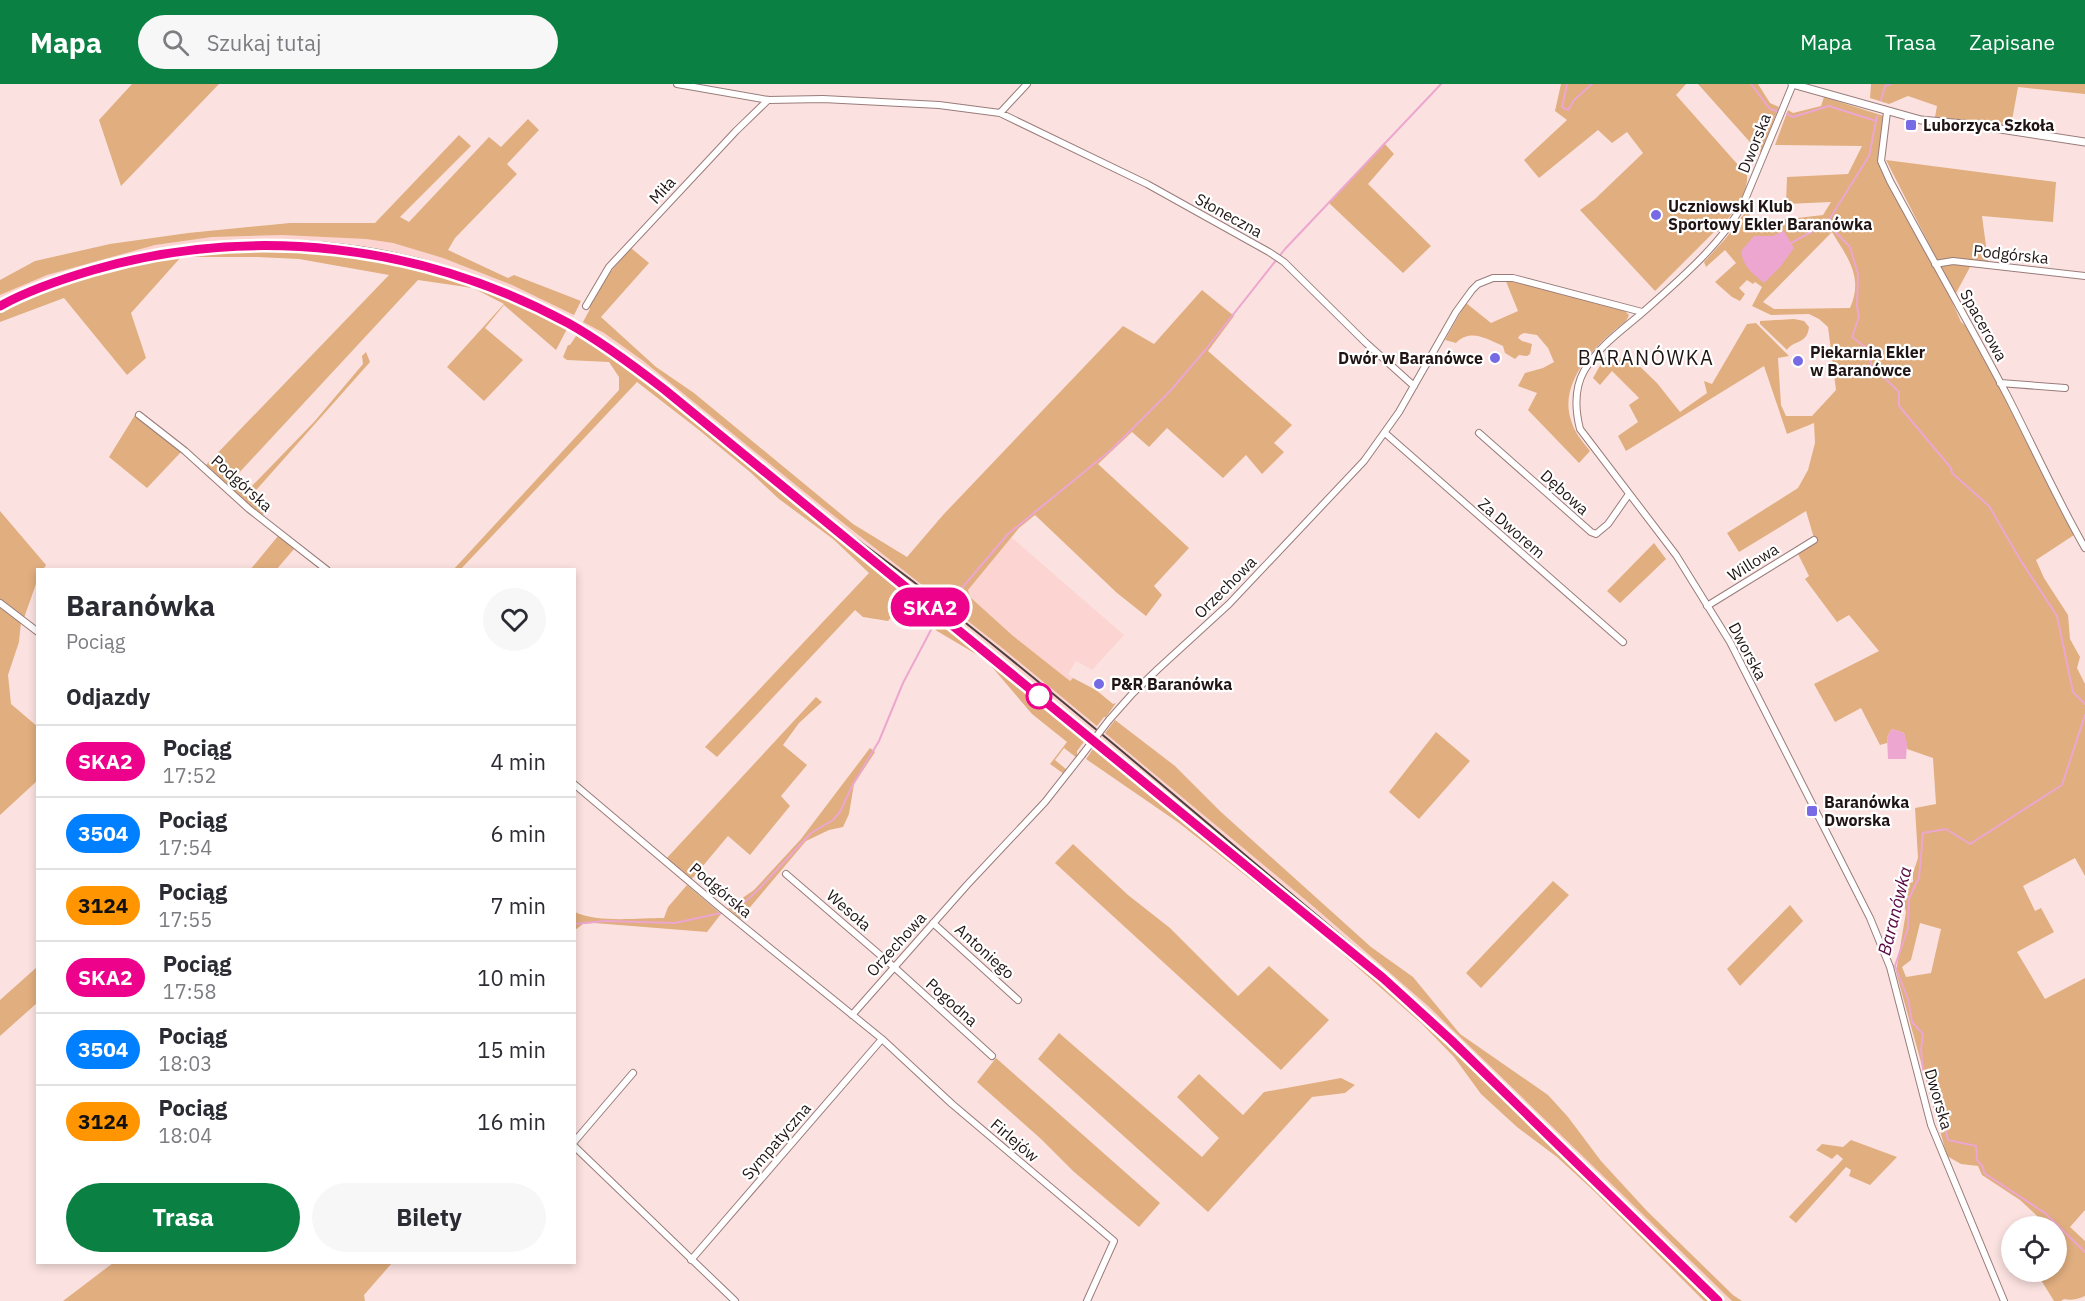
<!DOCTYPE html>
<html lang="pl">
<head>
<meta charset="utf-8">
<style>
  body { margin:0; font-family:"IBM Plex Sans",sans-serif; background:#f7f7f7; color:#2b2b33; height:100vh; display:flex; flex-direction:column; font-size:22px; white-space:nowrap }
  * { box-sizing:border-box; margin:0 }
  p { font-size:20px; color:#7c7c81 }
  .icon { flex:none; width:33px; height:33px; fill:none; stroke:currentColor; stroke-width:2; stroke-linecap:round; stroke-linejoin:round }
  .map { position:relative; flex:1; overflow:hidden }
  .sheet { position:absolute; left:36px; top:484px; width:540px; height:696px; display:flex; flex-direction:column; background:#fff; border-radius:0px; box-shadow:0 3px 9px #0003 }
  .sheet>* { flex:none }
  .badge { padding:0 12px; border-radius:20px; font-size:21px; line-height:39px }
  .buttons { position:absolute; left:2001px; top:1132px; display:grid; gap:12px }
  .buttons a { display:grid; place-items:center; width:66px; height:66px; border-radius:50%; background:#fff; box-shadow:0 3px 9px #0003; font-size:30px }
  .map>.badge { position:absolute; translate:-50% -50%; box-shadow:0 0 0 3px #fff }
  h2 { padding:0 30px; font-size:22px; line-height:54px }
  .round { display:grid; place-items:center; flex:none; width:63px; height:63px; border-radius:32px; background:#f7f7f7 }
  .head { display:flex; align-items:center; justify-content:space-between; height:102px; padding:0 30px }
  h1 { font-size:28px; font-weight:700; line-height:45px }
  .primary-button { display:flex; gap:12px; margin-top:auto; padding:12px 30px }
  .primary-button a { flex:1; height:69px; border-radius:36px; background:#0b8043; color:#fff; font-size:24px; font-weight:700; line-height:69px; text-align:center }
  .primary-button a+a { background:#f7f7f7; color:#2b2b33 }
  ul { padding:0; list-style:none }
  li { display:flex; align-items:center; gap:18px; height:72px; padding:0 30px; border-top:2px solid #e1e1e2 }
  li div { flex:1 }
  li b { display:block; font-size:22px }
  li em { font-style:normal }
  li .badge { min-width:66px; font-weight:700; text-align:center }
  header { display:flex; align-items:center; gap:36px; box-sizing:border-box; height:84px; padding:0 30px; background:#0b8043; color:#fff }
  header strong { font-size:28px }
  nav { display:flex; gap:33px; margin-inline-start:auto; font-size:21px }
  .search { width:420px; height:54px; background:#f7f7f7; display:flex; align-items:center; gap:15px; box-sizing:border-box; padding:0 21px; border-radius:33px; color:#7c7c81; font-size:22px }
  .map>svg:first-child { display:block }
  .built { fill:#fcd4d1 }
  .green { fill:#e1ae7f; fill-rule:evenodd }
  .water { fill:#eca6cf }
  .lines { fill:none; stroke-linecap:round; stroke-linejoin:round }
  .stream { stroke:#eca6cf; stroke-width:2 }
  .minor-casing { stroke:#997c7a; stroke-width:8 }
  .tertiary-casing { stroke:#997c7a; stroke-width:9 }
  .minor { stroke:#fff; stroke-width:6 }
  .tertiary { stroke:#fff; stroke-width:7 }
  .rail { stroke:#4e403e; stroke-width:2 }
  .minor-bridge-casing { stroke:#997c7a; stroke-width:8; stroke-linecap:butt }
  .minor-bridge { stroke:#fff; stroke-width:6 }
  .line-casing { stroke:#fff; stroke-width:14 }
  .line { stroke:#ed028c; stroke-width:9 }
  .poi-dot { fill:#766ae5; stroke:#fff; stroke-width:2 }
  .stop-dot { fill:#fff; stroke:#ed028c; stroke-width:3 }
  .labels { text-anchor:middle; stroke-width:4.5; stroke-linejoin:round; paint-order:stroke }
  .poi-label { font-size:16px; font-weight:bold; fill:#201514; stroke:#fff; text-anchor:start }
  .street-label { font-size:16px; fill:#201514; stroke:#fff }
  .water-label { font-size:18px; font-style:italic; fill:#5a0843; stroke:#fff }
  .quarter-label { font-size:20px; letter-spacing:1.5px; fill:#201514; stroke:#fff }
</style>
</head>
<body>
<header>
<strong>Mapa</strong>
<div class="search"><svg class="icon" aria-label="search" viewBox="0 0 24 24"><circle cx="10" cy="10" r="6"/><path d="M15 15l6 6"/></svg>Szukaj tutaj</div>
<nav><a>Mapa</a><a>Trasa</a><a>Zapisane</a></nav>
</header>
<div class="map">
<svg width="2085" height="1217" viewBox="0 0 2085 1217">
  <rect width="100%" height="100%" fill="#fbe2e0"/>
  <path class="built" d="M 282,151 L 366,155 L 393,159 L 443,174 L 512,201 L 574,231 L 568,243 L 503,212 L 361,173 L 286,165 L 237,166 L 193,170 L 133,181 L 61,202 L 0,226 L 0,211 L 47,191 L 102,174 L 155,161 L 212,153 Z
    M 583,238 L 604,249 L 642,276 L 824,424 L 1001,563 L 1097,642 L 1086,655 L 636,288 L 578,249 Z
    M 1011,453 L 1124,551 L 1092,586 L 1076,577 L 1068,590 L 1073,594 L 1070,597 L 1012,551 L 970,513 L 968,506 Z
    M 1105,649 L 1314,823 L 1428,922 L 1732,1217 L 1711,1217 L 1428,939 L 1095,662 Z"/>
  <path class="green" d="M 132,0 L 219,0 L 121,102 L 99,36 Z
    M 1561,0 L 1686,0 L 1676,11 L 1747,91 C 1749,111 1729,133 1718,148 L 1716,146 L 1655,207 L 1580,126 L 1595,115 L 1643,69 L 1627,48 L 1612,59 L 1598,46 L 1539,94 L 1524,76 L 1567,36 L 1555,27 Z
    M 1698,0 L 1758,0 L 1770,19 L 1779,23 L 1761,68 L 1757,66 Z
    M 1871,0 L 2085,0 L 2085,10 L 2018,3 L 2011,42 L 1935,33 L 1937,22 L 1908,12 L 1889,20 L 1870,14 Z
    M 1824,13 L 1884,32 L 1879,78 L 1948,208 L 1961,238 L 1966,242 C 1989,285 2013,328 2035,372 C 2048,399 2059,426 2074,451 L 2036,476 L 2044,494 L 2068,531 L 2070,555 L 2080,573 L 2077,584 L 2085,600 L 2085,792 L 2075,774 L 2023,802 L 2035,827 L 2041,824 L 2054,848 L 2017,868 L 2045,915 L 2085,894 L 2085,1126 L 2070,1143 L 2085,1157 L 2085,1212 C 2078,1215 2071,1217 2064,1215 L 2061,1217 L 2054,1217 L 2036,1188 L 2056,1188 L 2057,1159 L 2061,1155 L 2057,1150 L 2056,1143 L 2049,1143 L 2020,1116 L 1982,1091 L 1978,1082 L 1961,1080 L 1947,1072 L 1896,888 L 1906,828 L 1903,816 L 1908,813 L 1906,801 L 1913,798 L 1913,789 L 1918,774 L 1915,724 L 1936,720 L 1933,674 L 1907,665 L 1904,649 L 1892,645 L 1887,653 L 1887,659 L 1880,661 L 1861,624 L 1835,638 L 1814,600 L 1879,567 L 1849,531 L 1837,538 L 1805,495 L 1809,492 L 1798,470 L 1813,459 L 1814,454 L 1806,427 L 1739,468 L 1727,449 L 1798,404 L 1808,386 L 1815,359 L 1814,339 L 1787,350 L 1764,282 L 1626,367 L 1618,352 L 1638,338 L 1629,321 L 1639,314 L 1612,287 L 1600,301 L 1593,294 L 1605,273 L 1614,281 L 1626,269 L 1657,299 L 1680,328 L 1707,309 L 1704,297 L 1712,300 L 1747,240 L 1756,239 L 1789,272 L 1778,274 L 1781,321 L 1786,332 L 1812,332 L 1836,306 L 1828,243 L 1819,235 L 1809,230 L 1771,231 L 1752,222 L 1762,203 L 1755,198 L 1753,200 L 1747,196 L 1739,204 L 1745,210 L 1740,217 L 1732,213 L 1715,198 L 1736,179 L 1725,166 L 1706,183 L 1704,178 L 1726,154 L 1744,130 L 1750,130 L 1749,143 L 1779,144 L 1780,136 L 1823,131 L 1831,118 L 1786,120 L 1787,93 L 1848,90 L 1862,62 L 1775,61 L 1788,26 L 1793,29 L 1821,22 ZM 1832,148 C 1847,173 1864,193 1850,224 L 1774,225 L 1763,218 ZM 1920,839 L 1941,845 L 1931,889 L 1906,893 L 1902,883 L 1911,876 Z
    M 528,35 L 539,46 L 507,80 L 517,90 L 455,154 L 448,166 L 508,194 L 514,191 L 581,217 L 574,231 L 512,201 L 443,174 L 393,159 L 366,155 L 282,151 L 212,153 L 155,161 L 47,191 L 0,211 L 0,196 L 35,177 L 110,160 L 188,149 L 290,139 L 375,139 L 459,51 L 471,62 L 400,133 L 409,138 L 489,53 L 501,63 Z
    M 1384,59 L 1394,70 L 1368,100 L 1431,162 L 1403,189 L 1329,119 Z
    M 1886,76 L 2056,98 L 2053,138 L 1982,132 L 1988,177 L 1985,184 L 1970,183 L 1955,211 Z
    M 631,164 L 649,179 L 601,233 L 656,283 L 694,309 L 853,440 L 907,473 L 943,431 L 1123,242 L 1154,260 L 1202,206 L 1234,232 L 1208,267 L 1292,341 L 1274,359 L 1284,368 L 1262,390 L 1246,371 L 1223,394 L 1167,344 L 1149,363 L 1132,348 L 1098,380 L 1189,464 L 1154,502 L 1162,511 L 1146,532 L 1117,509 L 1035,431 L 1019,444 L 968,506 L 970,513 L 1012,551 L 1070,597 L 1073,594 L 1096,606 L 1113,620 L 1116,619 L 1106,633 L 1104,633 L 1097,642 L 1001,563 L 824,424 L 642,276 L 604,249 L 583,238 L 590,225 L 589,223 L 606,193 Z
    M 286,165 L 361,173 L 418,185 L 473,204 L 503,212 L 568,243 L 556,266 L 504,221 L 485,244 L 523,276 L 484,317 L 447,283 L 504,220 L 473,204 L 418,196 L 237,391 L 251,403 L 314,338 L 363,280 L 362,272 L 366,268 L 370,278 L 250,413 L 266,428 L 261,432 L 206,381 L 389,191 L 299,175 L 257,173 L 181,173 L 131,229 L 146,274 L 127,291 L 64,214 L 0,238 L 0,226 L 8,222 C 71,197 127,181 194,170 C 224,165 255,165 286,165 Z
    M 1505,195 L 1624,226 L 1629,231 L 1626,237 C 1597,259 1556,299 1572,339 C 1575,349 1583,358 1590,367 L 1579,379 L 1528,326 L 1537,309 L 1518,302 L 1525,289 L 1543,284 L 1554,278 L 1548,264 L 1537,251 L 1524,249 L 1520,251 L 1518,254 L 1522,257 L 1532,260 L 1530,270 L 1527,272 L 1519,271 L 1515,275 L 1505,269 L 1503,262 C 1487,255 1470,244 1456,259 L 1445,256 L 1466,219 L 1491,239 L 1518,227 Z
    M 1794,235 L 1804,237 L 1809,243 C 1807,261 1793,256 1787,266 L 1760,240 L 1760,237 Z
    M 578,249 L 636,288 L 1086,655 L 1077,667 L 1077,674 L 1064,664 L 1055,676 L 1067,686 L 1064,690 L 1050,680 L 1067,658 L 1032,630 L 986,576 L 937,547 L 904,519 L 888,537 L 863,533 L 855,526 L 717,673 L 705,663 L 869,489 L 833,455 L 779,415 L 750,388 L 699,346 L 637,298 L 460,486 L 453,486 L 619,306 L 619,293 L 609,278 L 567,276 L 563,273 L 568,261 L 570,261 Z
    M 135,331 L 181,368 L 147,404 L 109,373 Z
    M 0,427 L 46,481 L 43,486 L 38,486 L 37,497 L 24,534 L 0,516 Z
    M 278,452 L 294,465 L 276,486 L 250,486 Z
    M 1654,459 L 1666,475 L 1620,519 L 1607,507 Z
    M 0,522 L 21,538 L 19,558 L 8,591 L 11,620 L 38,643 L 37,697 L 0,731 Z
    M 816,613 L 822,618 L 799,639 L 783,661 L 807,681 L 781,712 L 790,722 L 750,771 L 728,752 L 691,796 L 666,775 Z
    M 1115,636 L 1175,682 L 1221,728 L 1371,863 L 1413,893 L 1460,950 L 1548,1011 L 1568,1033 L 1601,1077 L 1647,1127 L 1733,1211 L 1742,1217 L 1732,1217 L 1428,922 L 1314,823 L 1105,649 Z
    M 1436,648 L 1470,677 L 1419,735 L 1389,708 Z
    M 1095,662 L 1374,891 L 1428,939 L 1711,1217 L 1704,1217 L 1594,1107 L 1557,1073 L 1517,1043 L 1481,1010 L 1454,973 L 1422,940 L 1315,846 L 1179,739 L 1086,675 Z
    M 870,664 L 875,668 L 854,700 L 849,730 L 843,743 L 829,746 L 806,757 L 740,835 L 728,824 L 754,806 L 801,755 Z
    M 1073,760 L 1128,811 L 1170,844 L 1238,912 L 1269,882 L 1329,936 L 1281,986 L 1055,779 Z
    M 1553,797 L 1569,811 L 1481,904 L 1466,889 Z
    M 687,801 L 721,830 L 707,848 L 594,839 L 583,840 L 575,846 L 575,828 C 597,839 638,834 664,834 L 668,823 Z
    M 1790,821 L 1803,837 L 1740,902 L 1727,885 Z
    M 37,883 L 37,919 L 0,952 L 0,916 Z
    M 1059,949 L 1202,1073 L 1219,1054 L 1177,1013 L 1199,990 L 1243,1031 L 1264,1008 L 1341,994 L 1355,1001 L 1345,1009 L 1312,1013 L 1208,1128 L 1038,975 Z
    M 996,974 L 1160,1119 L 1139,1143 L 1073,1087 L 1041,1055 L 977,998 Z
    M 1851,1056 L 1897,1073 L 1870,1101 L 1849,1092 L 1851,1086 L 1846,1083 L 1796,1139 L 1789,1133 L 1843,1075 L 1837,1070 L 1832,1075 L 1816,1066 L 1822,1060 L 1843,1063 Z
    M 113,1179 L 392,1179 L 364,1211 L 365,1217 L 63,1217 Z"/>
  <path class="water" d="M 1784,147 L 1794,164 L 1781,182 L 1764,199 C 1752,189 1743,183 1741,167 L 1754,152 L 1772,152 Z
    M 1892,645 L 1904,649 L 1907,659 L 1906,675 L 1888,675 L 1887,653 Z"/>
  <g class="lines">
    <path class="stream" d="M 1567,0 L 1562,23 L 1568,26 L 1574,16 L 1592,0
      M 1751,0 L 1770,25 L 1777,27
      M 1881,16 L 1885,2 L 1891,0
      M 1787,30 L 1793,33 L 1829,22 L 1876,37
      M 1877,32 L 1869,72 L 1827,139 L 1850,163 L 1858,190 L 1857,223 L 1859,233 L 1852,253 L 1868,265 L 1871,281 L 1899,308 L 1899,322 L 1951,384 L 1952,389 L 1989,422 L 2021,477 L 2057,532 L 2073,608 L 2085,620
      M 1791,159 L 1826,140
      M 955,512 L 1008,450 L 1111,366 L 1171,306 L 1206,265 L 1285,165 L 1441,0
      M 2085,631 L 2062,701 L 1970,760 L 1946,745 L 1923,749 L 1919,794 L 1909,814 L 1908,844 L 1895,882 L 1908,915 L 1912,938 L 1923,950 L 1921,966 L 1923,985 L 1930,1004 L 1932,1016 L 1942,1032 L 1948,1056 L 1976,1062 L 1977,1076 L 1983,1083 L 1984,1089 L 2045,1129 L 2085,1168
      M 732,825 L 746,817 L 758,806 L 811,749 L 833,736 L 840,728 L 852,702 L 879,657 L 903,599 L 933,542
      M 574,840 L 604,837 L 675,839 L 721,829"/>
    <g class="minor-casing">
      <path id="minor" d="M 677,0 L 768,16 L 823,15 L 939,21 L 1000,29 L 1147,100 L 1269,168 L 1284,178 L 1365,258 L 1414,302
        M 1793,0 L 1744,118 C 1723,159 1677,198 1642,229 C 1621,247 1598,263 1584,287 C 1574,305 1575,325 1580,345 L 1676,471 L 1730,558 L 1870,834 L 1890,883 L 1931,1041 L 2004,1217
        M 1887,28 L 1881,77 L 1890,97 C 1929,169 1970,241 2008,313 C 2034,364 2057,415 2085,464
        M 1000,29 L 1027,0
        M 1935,180 L 1953,177 L 2085,192
        M 586,222 L 609,183 L 736,47 L 768,16
        M 2000,299 L 2065,304
        M 139,331 L 185,367 L 249,425 L 327,486
        M 1385,349 L 1623,558
        M 1479,349 L 1591,448 L 1596,450 L 1608,440 L 1629,410
        M 0,519 L 38,548
        M 1707,522 L 1814,456
        M 1109,636 L 1133,609 L 1158,585 L 1229,520 L 1364,377 L 1399,328 L 1456,228 L 1472,206 L 1478,200 L 1493,194 L 1513,194 L 1642,228
        M 574,700 L 717,821 L 882,955 L 952,1020 L 1114,1157 L 1087,1217
        M 786,790 L 894,883 L 992,972
        M 933,839 L 1018,916
        M 852,931 L 967,801 L 1045,718 L 1082,671
        M 574,1058 L 633,989
        M 574,1062 L 735,1217
        M 691,1176 L 882,955"/>
    </g>
    <g class="tertiary-casing">
      <path id="tertiary" d="M 1792,0 L 1921,36 L 1974,41 L 2085,58"/>
    </g>
    <use href="#minor" class="minor"/>
    <use href="#tertiary" class="tertiary"/>
    <path class="rail" d="M 0,216 C 145,151 313,135 465,189 C 501,202 537,217 571,236 C 665,288 746,370 831,436 C 865,462 899,486 933,513 C 1041,598 1146,687 1251,776 C 1310,826 1371,875 1428,928 C 1485,981 1540,1037 1595,1091 C 1637,1133 1681,1175 1724,1217
      M 877,480 L 1172,721"/>
    <g class="minor-bridge-casing">
      <path id="minor-bridge" d="M 1082,671 L 1109,636"/>
    </g>
    <use href="#minor-bridge" class="minor-bridge"/>
  </g>
  <g class="lines">
    <g class="line-casing">
      <path id="line" d="M 0,222 C 29,206 62,195 93,186 C 252,140 422,160 568,239 C 602,258 634,282 665,306 L 1383,894 L 1451,956 L 1718,1217"/>
    </g>
    <use href="#line" class="line"/>
  </g>
  <g class="poi-dot">
    <rect x="1905" y="35" width="12" height="12" rx="3"/>
    <circle cx="1656" cy="131" r="6"/>
    <circle cx="1495" cy="274" r="6"/>
    <circle cx="1798" cy="277" r="6"/>
    <circle cx="1099" cy="600" r="6"/>
    <rect x="1806" y="721" width="12" height="12" rx="3"/>
  </g>
  <circle class="stop-dot" cx="1039" cy="612" r="12"/>
  <g class="labels">
    <g class="poi-label">
      <text x="1923" y="47">Luborzyca Szkoła</text>
      <text x="1668" y="128">Uczniowski Klub<tspan x="1668" dy="18">Sportowy Ekler Baranówka</tspan></text>
      <text x="1810" y="274">Piekarnia Ekler<tspan x="1810" dy="18">w Baranówce</tspan></text>
      <text x="1483" y="280" text-anchor="end">Dwór w Baranówce</text>
      <text x="1111" y="606">P&amp;R Baranówka</text>
      <text x="1824" y="724">Baranówka<tspan x="1824" dy="18">Dworska</tspan></text>
    </g>
    <g class="street-label">
      <text transform="translate(1754 59) rotate(-68)" y="6">Dworska</text>
      <text transform="translate(662 106) rotate(-47)" y="6">Miła</text>
      <text transform="translate(1229 131) rotate(29)" y="6">Słoneczna</text>
      <text transform="translate(2011 170) rotate(6)" y="6">Podgórska</text>
      <text transform="translate(1984 241) rotate(61)" y="6">Spacerowa</text>
      <text transform="translate(242 399) rotate(42)" y="6">Podgórska</text>
      <text transform="translate(1565 408) rotate(42)" y="6">Dębowa</text>
      <text transform="translate(1512 444) rotate(41)" y="6">Za Dworem</text>
      <text transform="translate(1753 478) rotate(-32)" y="6">Willowa</text>
      <text transform="translate(1225 503) rotate(-45)" y="6">Orzechowa</text>
      <text transform="translate(1748 567) rotate(62)" y="6">Dworska</text>
      <text transform="translate(721 806) rotate(40)" y="6">Podgórska</text>
      <text transform="translate(849 826) rotate(41)" y="6">Wesoła</text>
      <text transform="translate(896 860) rotate(-48)" y="6">Orzechowa</text>
      <text transform="translate(985 867) rotate(42)" y="6">Antoniego</text>
      <text transform="translate(952 918) rotate(42)" y="6">Pogodna</text>
      <text transform="translate(1939 1015) rotate(74)" y="6">Dworska</text>
      <text transform="translate(1015 1056) rotate(40)" y="6">Firlejów</text>
      <text transform="translate(776 1057) rotate(-49)" y="6">Sympatyczna</text>
    </g>
    <g class="water-label">
      <text transform="translate(1895 827) rotate(-76)" y="6">Baranówka</text>
    </g>
    <g class="quarter-label">
      <text x="1646" y="281">BARANÓWKA</text>
    </g>
  </g>
</svg>
<div class="buttons">
<a><svg class="icon" aria-label="locate" viewBox="0 0 24 24"><circle cx="12" cy="12" r="6"/><path d="M12 2v4M12 18v4M2 12h4M18 12h4"/></svg></a>
</div>
<b class="badge" style="left:930px;top:523px;background:#ed028c;color:#fff">SKA2</b>
<section class="sheet">
<div class="head"><div><h1>Baranówka</h1><p>Pociąg</p></div><a class="round"><svg class="icon" aria-label="heart" viewBox="0 0 24 24"><path d="M12 20l-8-8c-3-5 5-10 8-4 3-6 11-1 8 4z"/></svg></a></div>
<h2>Odjazdy</h2>
<ul>
<li><span class="badge" style="background:#ed028c;color:#fff">SKA2</span><div><b>Pociąg</b><p>17:52</p></div><em>4 min</em></li>
<li><span class="badge" style="background:#0080ff;color:#fff">3504</span><div><b>Pociąg</b><p>17:54</p></div><em>6 min</em></li>
<li><span class="badge" style="background:#ff9500;color:#111">3124</span><div><b>Pociąg</b><p>17:55</p></div><em>7 min</em></li>
<li><span class="badge" style="background:#ed028c;color:#fff">SKA2</span><div><b>Pociąg</b><p>17:58</p></div><em>10 min</em></li>
<li><span class="badge" style="background:#0080ff;color:#fff">3504</span><div><b>Pociąg</b><p>18:03</p></div><em>15 min</em></li>
<li><span class="badge" style="background:#ff9500;color:#111">3124</span><div><b>Pociąg</b><p>18:04</p></div><em>16 min</em></li>
</ul>
<div class="primary-button"><a>Trasa</a><a>Bilety</a></div>
</section>
</div>
</body>
</html>
